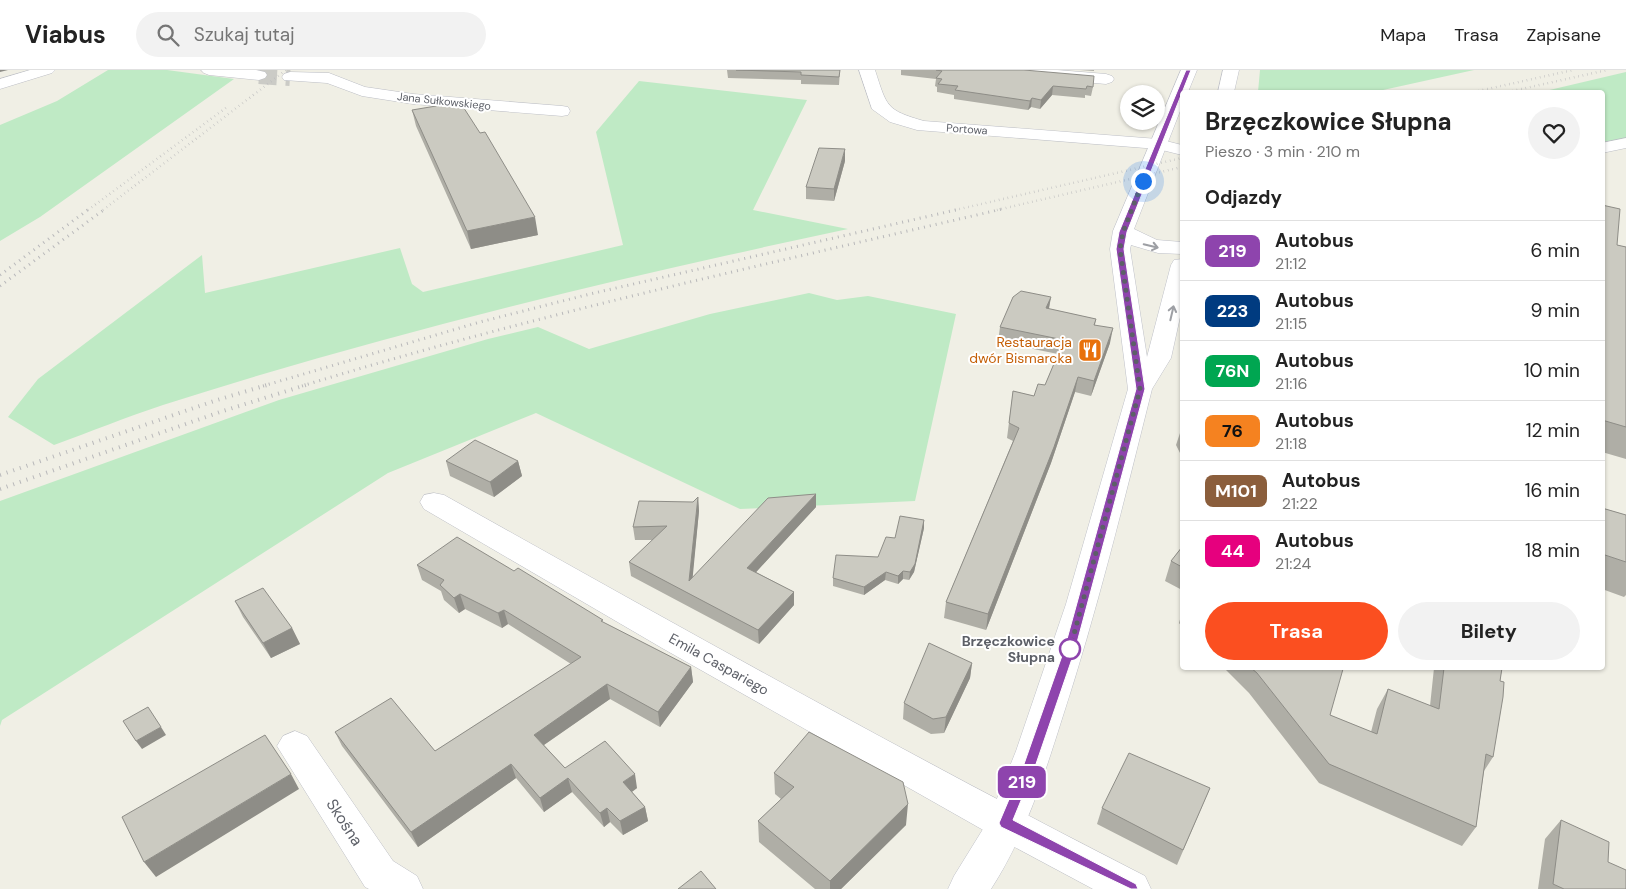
<!DOCTYPE html>
<html lang="pl">
<head>
<meta charset="utf-8">
<style>
  body { margin:0; font-family:"DM Sans",sans-serif; background:#f2f2f2; color:#222; height:100vh; display:flex; flex-direction:column; font-size:19px; white-space:nowrap }
  * { box-sizing:border-box; margin:0 }
  p { font-size:16px; color:#767676 }
  .icon { flex:none; width:28px; height:28px; fill:none; stroke:currentColor; stroke-width:2; stroke-linecap:round; stroke-linejoin:round }
  .map { position:relative; flex:1; overflow:hidden }
  .sheet { position:absolute; left:1180px; top:20px; width:425px; height:580px; display:flex; flex-direction:column; background:#fff; border-radius:5px; box-shadow:0 1px 4px #0004 }
  .sheet>* { flex:none }
  .badge { padding:0 10px; border-radius:8px; font-size:18px; line-height:32px }
  .tools { position:absolute; left:1120px; top:15px; display:grid; gap:10px }
  .tools a { display:grid; place-items:center; width:45px; height:45px; border-radius:50%; background:#fff; box-shadow:0 1px 4px #0004; font-size:25px }
  .you { position:absolute; width:25px; height:25px; margin:-12px; border:4px solid #fff; border-radius:50%; background:#1a73e8; box-shadow:0 0 0 8px #1a73e833 }
  .map>.badge { position:absolute; translate:-50% -50%; box-shadow:0 0 0 2px #fff }
  h2 { padding:0 25px; font-size:19px; line-height:45px }
  .round { display:grid; place-items:center; flex:none; width:52px; height:52px; border-radius:26px; background:#f2f2f2 }
  .head { display:flex; align-items:center; justify-content:space-between; height:85px; padding:0 25px }
  h1 { font-size:24px; font-weight:700; line-height:38px }
  .cta { display:flex; gap:10px; margin-top:auto; padding:10px 25px }
  .cta a { flex:1; height:58px; border-radius:30px; background:#fb4f20; color:#fff; font-size:20px; font-weight:700; line-height:58px; text-align:center }
  .cta a+a { background:#f2f2f2; color:#222 }
  ul { padding:0; list-style:none }
  li { display:flex; align-items:center; gap:15px; height:60px; padding:0 25px; border-top:1px solid #e0e0e0 }
  li div { flex:1 }
  li b { display:block; font-size:19px }
  li em { font-style:normal }
  li .badge { min-width:55px; font-weight:700; text-align:center }
  header { display:flex; align-items:center; gap:30px; box-sizing:border-box; height:70px; padding:0 25px; background:#fff; border-bottom:1px solid #e0e0e0 }
  header strong { font-size:24px }
  nav { display:flex; gap:28px; margin-inline-start:auto; font-size:18px }
  .search { width:350px; height:45px; background:#f2f2f2; display:flex; align-items:center; gap:12px; box-sizing:border-box; padding:0 18px; border-radius:28px; color:#767676; font-size:19px }
  .map>svg:first-child { display:block }
  .green { fill:#bfeac5 }
  .lines { fill:none; stroke-linecap:round; stroke-linejoin:round }
  .minor-tunnel { stroke:#cbcbc6; stroke-width:18; stroke-dasharray:18 9; stroke-linecap:butt }
  .minor-casing { stroke:#bcbec5; stroke-width:1 }
  .secondary-casing { stroke:#bfc1c9; stroke-width:1 }
  .minor { fill:#fff; fill-rule:evenodd }
  .secondary { fill:#fff; fill-rule:evenodd }
  .rail-far2 { stroke:#b8b8ba; stroke-width:2.5; stroke-dasharray:0.5 4; stroke-linecap:butt }
  .rail-far1 { stroke:#b8b8ba; stroke-width:3; stroke-dasharray:1 5; stroke-linecap:butt }
  .rail { stroke:#b8b8ba; stroke-width:4; stroke-dasharray:1 6; stroke-linecap:butt }
  .wall { fill:#afaea6 }
  .shaded-wall { fill:#8e8d87 }
  .building { fill:#cbcac1; stroke:#8e8d87 }
  .oneway { stroke:#9d9fa4 }
  .line { fill:#8e44ad; stroke:#fff }
  .walk { stroke:#5c5f67; stroke-width:5; stroke-dasharray:0 9 }
  .stop-dot { fill:#fff; stroke:#8e44ad; stroke-width:2.5 }
  .labels { text-anchor:middle; stroke-width:4; stroke-linejoin:round; paint-order:stroke }
  .far-street-label { font-size:11px; fill:#5c5f67; stroke:#fff }
  .food-label { font-size:14px; fill:#c56008; stroke:#fff; text-anchor:end }
  .stop-label { font-size:14px; font-weight:bold; fill:#5c5f67; stroke:#fff; text-anchor:end }
  .street-label { font-size:14px; fill:#5c5f67; stroke:#fff }
  .near-street-label { font-size:16px; fill:#5c5f67; stroke:#fff }
</style>
</head>
<body>
<header>
<strong>Viabus</strong>
<div class="search"><svg class="icon" aria-label="search" viewBox="0 0 24 24"><circle cx="10" cy="10" r="6"/><path d="M15 15l6 6"/></svg>Szukaj tutaj</div>
<nav><a>Mapa</a><a>Trasa</a><a>Zapisane</a></nav>
</header>
<div class="map">
<svg width="1626" height="819" viewBox="0 0 1626 819">
  <rect width="100%" height="100%" fill="#f0efe5"/>
  <path class="green" d="M 108,0 L 167,0 L 234,9 L 40,147 L 0,171 L 0,55 L 57,31 Z
    M 1260,0 L 1474,0 L 1374,22 L 1258,22 Z
    M 1626,2 L 1626,69 L 1603,72 L 1602,22 L 1541,22 Z
    M 639,11 L 807,30 L 753,140 L 848,159 C 618,208 387,263 163,335 C 126,347 90,362 54,375 L 8,347 L 38,309 L 202,185 L 205,223 L 400,178 L 412,214 L 423,222 L 623,175 L 596,62 Z
    M 809,223 L 837,230 L 868,226 L 956,244 L 915,431 L 740,439 L 536,343 L 388,403 L 2,650 L 0,656 L 0,431 L 279,330 L 488,269 L 538,257 L 589,279 L 710,244 Z"/>
  <g class="lines">
    <path class="minor-tunnel" d="M 259,5 L 290,7"/>
    <g class="minor-casing">
      <path id="minor" d="M 30,0 L 55,0 L 52,3 L 0,19 L 0,9 Z
        M 201,0 L 256,0 L 265,2 L 267,5 L 265,8 L 259,10 L 209,5 L 204,3 Z
        M 859,0 L 875,0 C 887,37 886,40 924,51 L 1158,69 L 1182,75 L 1182,85 L 1158,79 L 917,60 L 890,52 L 872,39 Z
        M 996,0 L 1057,0 L 1106,4 L 1112,6 L 1114,9 L 1112,12 L 1106,14 L 1004,5 L 999,3 Z
        M 290,2 L 329,3 L 365,17 L 413,24 L 562,36 L 568,37 L 570,41 L 568,45 L 562,46 L 413,34 L 362,26 L 327,13 L 284,10 L 282,7 L 284,4 Z
        M 1626,68 L 1626,78 L 1602,83 L 1602,73 Z
        M 434,423 L 444,425 C 676,555 908,685 1145,806 L 1151,819 L 1093,819 L 992,765 L 662,578 L 424,439 L 420,432 L 424,425 Z
        M 295,661 L 307,666 L 393,791 L 417,806 L 423,819 L 369,819 L 365,817 L 277,676 L 283,666 Z"/>
    </g>
    <g class="secondary-casing">
      <path id="secondary" d="M 1181,0 L 1197,0 L 1188,22 L 1182,22 L 1182,36 L 1134,159 L 1157,170 L 1182,172 L 1182,184 L 1158,183 L 1131,175 L 1130,179 L 1147,287 L 1171,195 L 1174,190 L 1182,189 L 1182,238 L 1171,288 L 1152,319 C 1124,431 1097,542 1061,652 C 1043,709 1024,768 991,819 L 948,819 L 954,806 L 988,751 L 1016,681 L 1066,534 L 1128,319 L 1110,179 L 1113,161 Z
        M 1223,0 L 1239,0 L 1234,22 L 1218,22 Z"/>
    </g>
    <use href="#minor" class="minor"/>
    <use href="#secondary" class="secondary"/>
    <path class="rail-far2" d="M 1474,22 L 1573,0
      M 1508,22 L 1607,0
      M 88,140 L 227,37
      M 103,140 L 286,0
      M 955,140 L 1182,88
      M 997,140 L 1182,97"/>
    <path class="rail-far1" d="M 0,205 L 89,139
      M 0,216 L 105,139
      M 263,316 L 480,252 L 590,224 L 960,139
      M 302,316 C 532,245 768,194 1002,139"/>
    <path class="rail" d="M 0,405 L 217,330 L 267,315
      M 0,419 L 223,341 L 306,315"/>
  </g>
  <path class="wall" d="M 727,0 L 840,0 L 839,15 L 801,14 L 801,10 L 728,8 Z
    M 901,0 L 1024,0 L 1093,17 L 1091,26 L 1085,25 L 1085,28 L 1052,25 L 1040,39 L 1031,37 L 1028,40 L 954,29 L 954,25 L 937,22 L 937,17 L 935,16 L 936,9 L 901,5 Z
    M 1080,0 L 1094,0 L 1094,1 Z
    M 412,40 L 538,165 L 471,179 L 416,56 Z
    M 845,91 L 834,131 L 806,129 L 806,117 Z
    M 1602,135 L 1617,175 L 1626,177 L 1626,389 L 1602,382 Z
    M 1051,227 L 1049,239 L 1096,249 L 1095,255 L 1110,273 L 1091,326 L 1075,322 L 1051,393 L 986,560 L 944,548 L 946,532 L 1013,371 L 1007,368 L 1013,321 L 1034,326 L 1045,315 L 1058,284 L 998,272 L 1000,257 Z
    M 1182,357 L 1182,387 L 1176,375 Z
    M 446,391 L 518,391 L 522,406 L 494,427 L 450,406 Z
    M 816,424 L 816,437 L 756,502 L 794,522 L 794,535 L 759,574 L 631,506 L 629,492 L 653,470 L 635,470 L 633,457 L 693,432 L 698,427 L 699,441 L 692,508 Z
    M 1602,438 L 1626,445 L 1626,525 L 1624,527 L 1602,519 Z
    M 924,450 L 924,458 L 914,502 L 909,510 L 903,509 L 898,514 L 885,510 L 864,525 L 833,516 L 833,508 L 878,487 L 895,468 Z
    M 1182,477 L 1182,520 L 1165,511 L 1171,491 Z
    M 417,495 L 514,501 L 603,553 L 691,597 L 693,612 L 660,657 L 610,629 L 544,675 L 565,698 L 637,718 L 632,722 L 645,737 L 648,751 L 623,765 L 610,752 L 604,757 L 572,722 L 544,742 L 516,708 L 418,777 L 342,676 L 335,662 L 435,681 L 571,594 L 508,554 L 502,558 L 465,539 L 459,543 L 444,530 L 441,521 L 422,510 Z
    M 235,531 L 292,558 L 300,574 L 271,588 L 243,547 Z
    M 1182,542 L 1182,557 L 1179,553 Z
    M 972,593 L 970,608 L 944,663 L 931,664 L 903,649 L 904,633 Z
    M 1224,598 L 1339,598 L 1330,645 L 1371,662 L 1377,639 L 1388,619 L 1430,636 L 1434,598 L 1502,598 L 1500,611 L 1493,687 L 1484,701 L 1476,757 L 1462,776 L 1319,713 L 1249,623 Z
    M 774,703 L 906,755 L 841,819 L 815,819 L 759,772 L 758,751 L 781,729 L 775,724 Z
    M 1210,718 L 1177,795 L 1097,754 L 1102,738 Z
    M 1561,750 L 1608,792 L 1626,819 L 1538,819 L 1545,769 Z"/>
  <path class="shaded-wall" d="M 0,0 L 8,0 L 0,2 Z
    M 1053,16 L 1052,25 L 1040,39 L 1041,30 Z
    M 1032,28 L 1031,37 L 1028,40 L 1030,31 Z
    M 845,79 L 845,91 L 834,131 L 834,119 Z
    M 535,147 L 538,165 L 471,179 L 467,161 Z
    M 1051,227 L 1048,242 L 1046,238 Z
    M 1113,258 L 1110,273 L 1091,326 L 1094,311 Z
    M 1078,307 L 1075,322 L 1051,393 L 986,560 L 988,544 Z
    M 518,391 L 522,406 L 494,427 L 490,412 Z
    M 816,424 L 816,437 L 748,511 L 747,498 Z
    M 698,427 L 699,441 L 691,525 L 689,511 Z
    M 924,450 L 924,458 L 914,502 L 909,510 L 910,502 Z
    M 903,501 L 903,509 L 898,514 L 898,506 Z
    M 886,502 L 885,510 L 864,525 L 864,517 Z
    M 794,522 L 794,535 L 759,574 L 758,560 Z
    M 460,524 L 465,539 L 459,543 L 454,528 Z
    M 504,540 L 508,554 L 502,558 L 498,543 Z
    M 292,558 L 300,574 L 271,588 L 263,573 Z
    M 972,593 L 970,608 L 944,663 L 946,647 Z
    M 691,597 L 693,612 L 660,657 L 658,642 Z
    M 607,614 L 610,629 L 538,679 L 534,665 Z
    M 161,657 L 166,665 L 142,679 L 136,671 Z
    M 511,694 L 516,708 L 418,777 L 411,762 Z
    M 291,704 L 299,719 L 156,807 L 144,792 Z
    M 635,704 L 637,718 L 626,726 L 623,712 Z
    M 568,708 L 572,722 L 544,742 L 540,728 Z
    M 908,734 L 906,755 L 841,819 L 830,819 L 830,811 Z
    M 645,737 L 648,751 L 623,765 L 620,751 Z
    M 607,738 L 610,752 L 604,757 L 600,743 Z"/>
  <path class="building" d="M 736,0 L 840,0 L 839,7 L 801,5 L 801,2 Z
    M 936,0 L 1024,0 L 1094,6 L 1093,17 L 1087,16 L 1086,19 L 1053,16 L 1041,30 L 1032,28 L 1030,31 L 955,20 L 958,16 L 938,14 L 942,9 L 936,8 L 942,1 Z
    M 460,32 L 480,63 L 485,62 L 535,147 L 467,161 L 412,40 Z
    M 819,78 L 845,79 L 834,119 L 806,117 Z
    M 1602,135 L 1620,139 L 1617,175 L 1626,177 L 1626,357 L 1602,350 Z
    M 1021,221 L 1051,227 L 1046,238 L 1096,249 L 1094,255 L 1113,258 L 1094,311 L 1078,307 L 1054,377 L 988,544 L 946,532 L 1019,358 L 1009,353 L 1013,321 L 1034,326 L 1038,314 L 1045,315 L 1064,270 L 1000,257 L 1013,227 Z
    M 475,370 L 518,391 L 490,412 L 446,391 Z
    M 816,424 L 747,498 L 794,522 L 758,560 L 629,492 L 667,456 L 633,457 L 639,431 L 693,432 L 698,427 L 689,511 L 768,428 Z
    M 1602,438 L 1626,445 L 1626,492 L 1602,484 Z
    M 900,446 L 924,450 L 915,494 L 910,502 L 903,501 L 898,506 L 886,502 L 864,517 L 833,508 L 836,485 L 878,487 L 886,467 L 895,468 Z
    M 457,467 L 514,501 L 518,498 L 603,550 L 601,551 L 691,597 L 658,642 L 607,614 L 534,665 L 565,698 L 605,671 L 635,704 L 623,712 L 645,737 L 620,751 L 607,738 L 600,743 L 568,708 L 540,728 L 511,694 L 411,762 L 335,662 L 391,628 L 435,681 L 581,587 L 504,540 L 498,543 L 460,524 L 454,528 L 440,515 L 444,510 L 417,495 Z
    M 1182,477 L 1182,497 L 1171,491 Z
    M 263,518 L 292,558 L 263,573 L 235,531 Z
    M 929,573 L 972,593 L 946,647 L 933,649 L 904,633 Z
    M 1251,598 L 1339,598 L 1343,599 L 1330,645 L 1377,664 L 1388,619 L 1439,639 L 1444,598 L 1502,598 L 1500,611 L 1504,612 L 1503,627 L 1493,687 L 1486,684 L 1476,757 L 1329,694 L 1257,603 Z
    M 148,637 L 161,657 L 136,671 L 123,651 Z
    M 809,662 L 903,712 L 908,734 L 830,811 L 758,751 L 794,717 L 774,703 Z
    M 265,665 L 291,704 L 144,792 L 122,747 Z
    M 1129,683 L 1210,718 L 1183,780 L 1102,738 Z
    M 1561,750 L 1609,772 L 1608,792 L 1626,800 L 1626,819 L 1564,819 L 1553,814 Z
    M 701,801 L 716,819 L 678,819 Z"/>
  <defs><path id="oneway-shaft" d="M-6 0H5M1.5-3L5.5 0L1.5 3" fill="none" stroke-width="1.6" stroke-linecap="round" stroke-linejoin="round" transform="scale(1.25)"/></defs>
  <g class="oneway">
    <use href="#oneway-shaft" transform="translate(1151 176) rotate(13)"/>
    <use href="#oneway-shaft" transform="translate(1172 243) rotate(-77)"/>
  </g>
  <path class="line" d="M 1186,0 L 1191,0 L 1127,162 L 1124,179 L 1145,319 L 1075,580 L 1036,694 L 1013,750 L 1136,814 L 1138,819 L 1131,819 L 1001,757 L 999,753 L 1024,694 L 1064,580 L 1136,319 L 1116,179 L 1119,162 Z"/>
  <g class="lines">
    <path class="walk" d="M 1070,579 L 1140,319 L 1120,179 L 1123,162 L 1143,111"/>
  </g>
  <defs>
    <g id="restaurant-square" transform="scale(1.25)"><rect x="-9" y="-9" width="18" height="18" rx="4" fill="#e8710a" stroke="#fff"/><path d="M-5-6h1v4h1v-4h1v4h1v-4h1v5L-1.5 .5V6h-2V.5L-5-1ZM5-6V6H3V1.5H1.5Q1.5-4 5-6Z" fill="#fff"/></g>
  </defs>
  <g fill-rule="evenodd">
    <use href="#restaurant-square" x="1090" y="280"/>
  </g>
  <circle class="stop-dot" cx="1070" cy="579" r="10"/>
  <g class="labels">
    <g class="far-street-label">
      <text transform="translate(444 31) rotate(6)" y="4">Jana Sułkowskiego</text>
      <text transform="translate(967 59) rotate(4)" y="4">Portowa</text>
    </g>
    <g class="food-label">
      <text x="1072" y="277">Restauracja<tspan x="1072" dy="16">dwór Bismarcka</tspan></text>
    </g>
    <g class="stop-label">
      <text x="1055" y="576">Brzęczkowice<tspan x="1055" dy="16">Słupna</tspan></text>
    </g>
    <g class="street-label">
      <text transform="translate(719 594) rotate(29)" y="5">Emila Caspariego</text>
    </g>
    <g class="near-street-label">
      <text transform="translate(345 752) rotate(57)" y="6">Skośna</text>
    </g>
  </g>
</svg>
<div class="tools">
<a><svg class="icon" aria-label="layers" viewBox="0 0 24 24"><path d="M12 4l9 5-9 5-9-5zM3 14l9 5 9-5"/></svg></a>
</div>
<div class="you" style="left:1143px;top:111px"></div>
<b class="badge" style="left:1022px;top:712px;background:#8e44ad;color:#fff">219</b>
<section class="sheet">
<div class="head"><div><h1>Brzęczkowice Słupna</h1><p>Pieszo · 3 min · 210 m</p></div><a class="round"><svg class="icon" aria-label="heart" viewBox="0 0 24 24"><path d="M12 20l-8-8c-3-5 5-10 8-4 3-6 11-1 8 4z"/></svg></a></div>
<h2>Odjazdy</h2>
<ul>
<li><span class="badge" style="background:#8e44ad;color:#fff">219</span><div><b>Autobus</b><p>21:12</p></div><em>6 min</em></li>
<li><span class="badge" style="background:#003b80;color:#fff">223</span><div><b>Autobus</b><p>21:15</p></div><em>9 min</em></li>
<li><span class="badge" style="background:#00a651;color:#fff">76N</span><div><b>Autobus</b><p>21:16</p></div><em>10 min</em></li>
<li><span class="badge" style="background:#f58220;color:#111">76</span><div><b>Autobus</b><p>21:18</p></div><em>12 min</em></li>
<li><span class="badge" style="background:#8b5e3c;color:#fff">M101</span><div><b>Autobus</b><p>21:22</p></div><em>16 min</em></li>
<li><span class="badge" style="background:#e6007e;color:#fff">44</span><div><b>Autobus</b><p>21:24</p></div><em>18 min</em></li>
</ul>
<div class="cta"><a>Trasa</a><a>Bilety</a></div>
</section>
</div>
</body>
</html>
